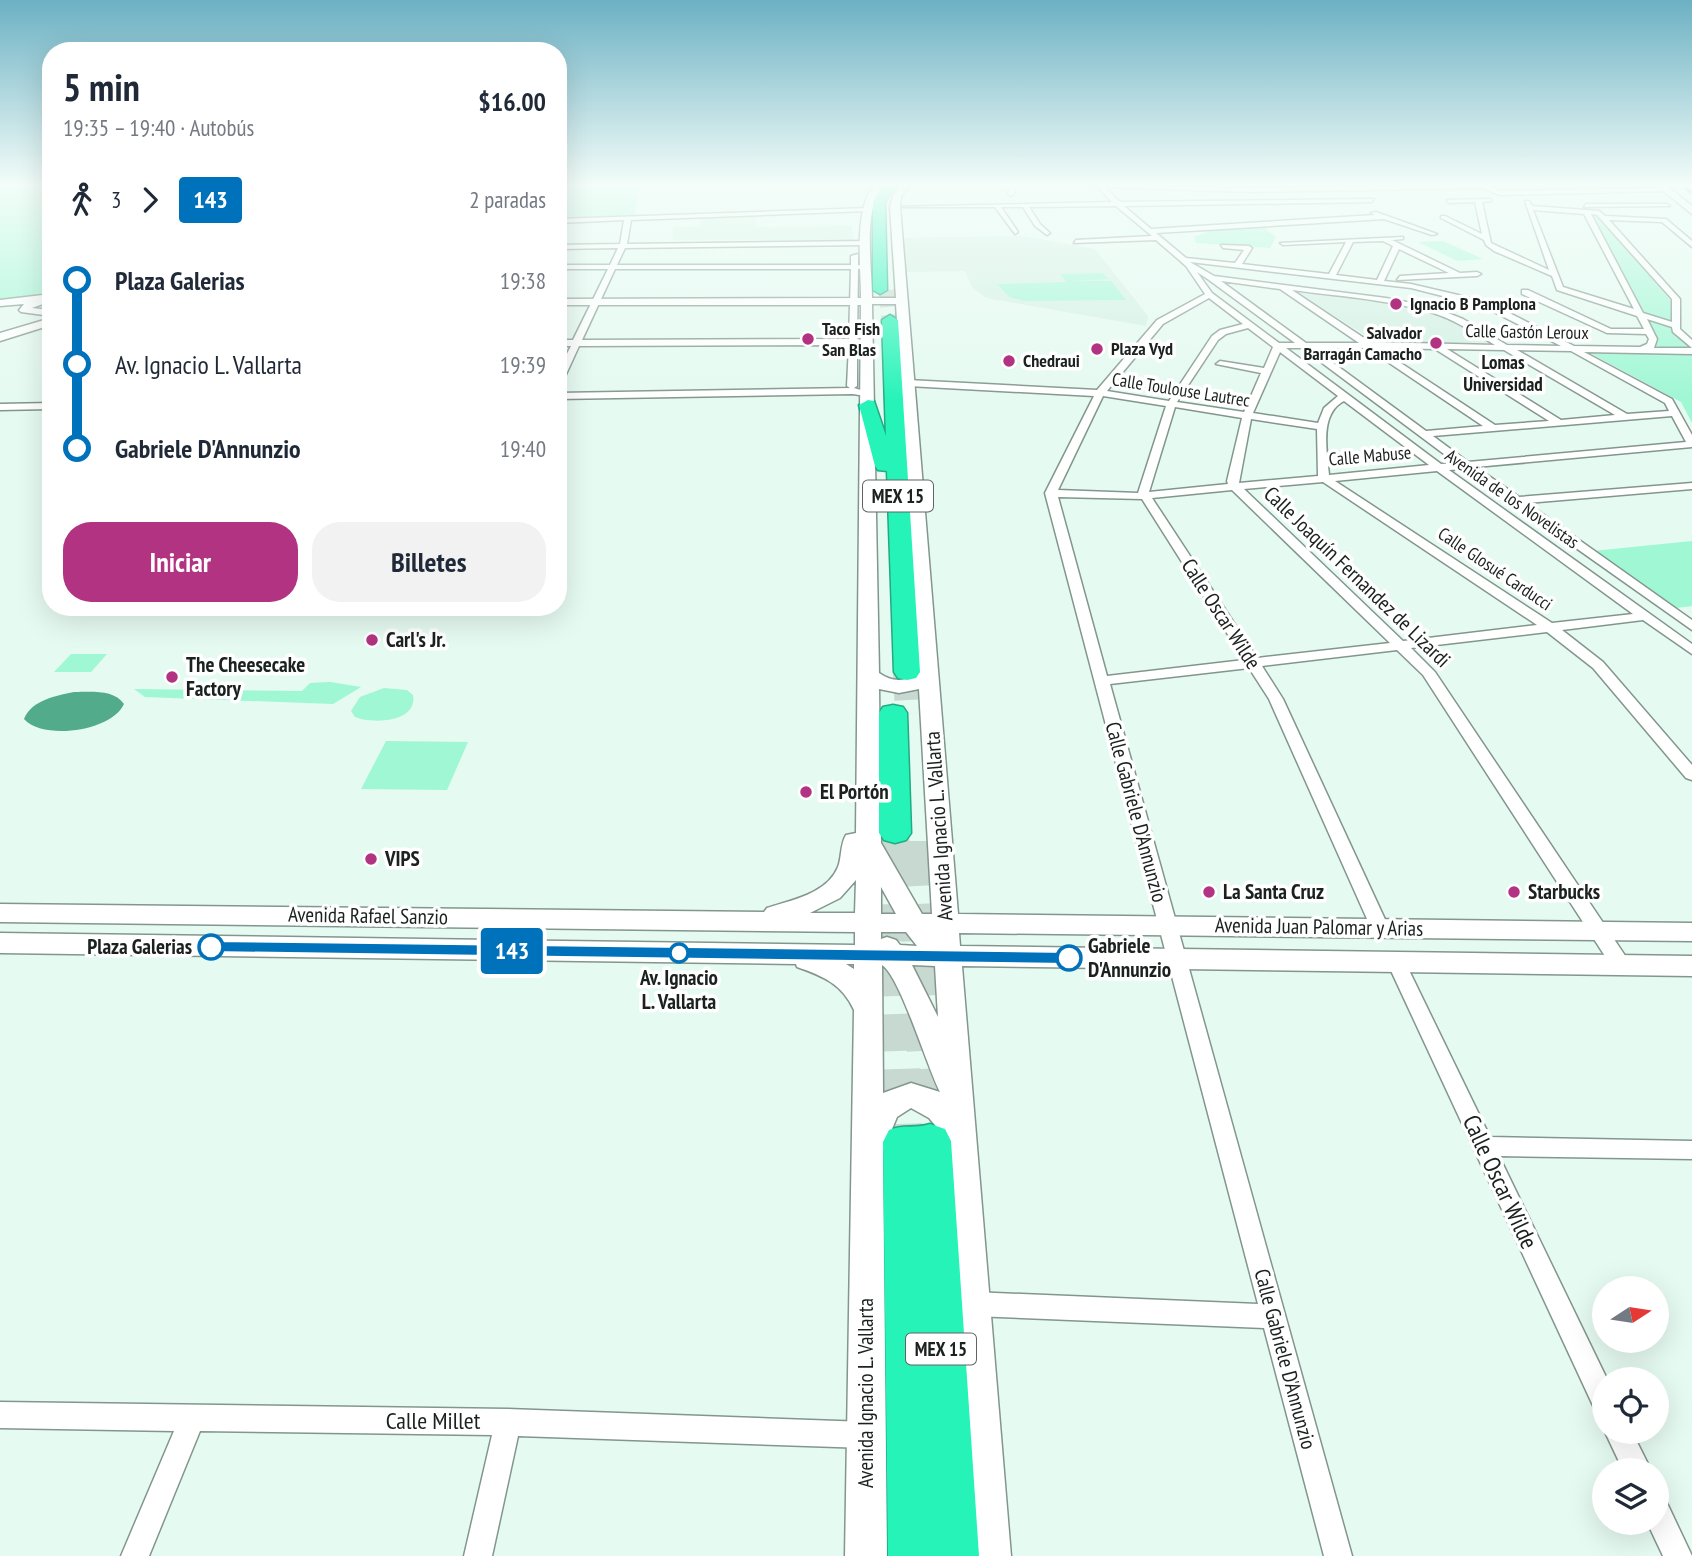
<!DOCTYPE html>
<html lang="es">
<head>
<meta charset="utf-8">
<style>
  body { margin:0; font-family:"PT Sans Narrow",sans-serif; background:#f2f2f3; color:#1f2937; height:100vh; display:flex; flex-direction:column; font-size:26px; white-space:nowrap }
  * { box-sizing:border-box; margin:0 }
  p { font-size:23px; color:#747a83 }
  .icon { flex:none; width:38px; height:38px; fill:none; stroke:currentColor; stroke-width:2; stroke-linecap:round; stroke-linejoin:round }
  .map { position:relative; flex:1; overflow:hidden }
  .side { position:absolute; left:42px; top:42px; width:525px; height:574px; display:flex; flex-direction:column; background:#fff; border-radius:28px; box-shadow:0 7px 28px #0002 }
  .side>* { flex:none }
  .badge { padding:0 14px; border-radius:5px; font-size:24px; line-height:46px }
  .needle { width:46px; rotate:78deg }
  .fabs { position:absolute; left:1592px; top:1276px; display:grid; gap:14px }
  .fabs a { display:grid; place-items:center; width:77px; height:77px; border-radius:50%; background:#fff; box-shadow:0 7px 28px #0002; font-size:35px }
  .map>.badge { position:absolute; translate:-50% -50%; box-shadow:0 0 0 4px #fff }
  .legs { display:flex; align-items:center; gap:10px; height:77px; padding:0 21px; font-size:23px }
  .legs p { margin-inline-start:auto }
  .head { display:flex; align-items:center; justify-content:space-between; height:119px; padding:0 21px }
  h1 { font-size:38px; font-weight:600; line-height:52px }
  .cta { display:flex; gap:14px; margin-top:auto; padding:14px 21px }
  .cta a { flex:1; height:80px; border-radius:28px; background:#b23381; color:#fff; font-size:28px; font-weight:600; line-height:80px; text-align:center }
  .cta a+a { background:#f2f2f3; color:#1f2937 }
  ul { padding:0 21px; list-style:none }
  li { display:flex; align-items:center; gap:24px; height:84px; font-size:26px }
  li i { display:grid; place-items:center; width:10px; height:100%; margin:0 9px; background:currentColor }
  li i::after { content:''; width:18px; height:18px; margin:-9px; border:5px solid; border-radius:50%; background:#fff }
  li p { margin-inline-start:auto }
  li:first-child i { background:linear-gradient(#0000 50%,currentColor 0) }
  li:last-child i { background:linear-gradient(currentColor 50%,#0000 0) }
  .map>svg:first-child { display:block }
  .built { fill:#d3f0e3 }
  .green { fill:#9ff7d4 }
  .water { fill:#52ac8b }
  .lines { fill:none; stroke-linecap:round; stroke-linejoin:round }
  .highway-tunnel-far2 { stroke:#c7d9d1; stroke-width:17; stroke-dasharray:17 8; stroke-linecap:butt }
  .highway-tunnel-far1 { stroke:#c7d9d1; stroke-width:28; stroke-dasharray:28 14; stroke-linecap:butt }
  .highway-tunnel { stroke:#c7d9d1; stroke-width:37; stroke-dasharray:37 18; stroke-linecap:butt }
  .street-casing { stroke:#83968e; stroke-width:3 }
  .secondary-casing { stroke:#83968e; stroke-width:3 }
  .highway-casing { stroke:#22aa82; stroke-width:3 }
  .street { fill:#fff; fill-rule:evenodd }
  .secondary { fill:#fff; fill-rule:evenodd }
  .highway { fill:#26f3b8; fill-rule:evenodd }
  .rail-casing { stroke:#4a5450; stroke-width:3.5 }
  .rail { stroke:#fff; stroke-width:2.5; stroke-dasharray:7; stroke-linecap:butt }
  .line-1 { fill:#0072bc; stroke:#fff; stroke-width:2 }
  .poi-dot { fill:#b23381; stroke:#fff; stroke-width:2.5 }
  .stop-1-dot { fill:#fff; stroke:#0072bc; stroke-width:3.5 }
  .labels { text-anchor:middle; stroke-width:7; stroke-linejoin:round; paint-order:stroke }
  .far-poi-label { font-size:18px; font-weight:bold; fill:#1a211e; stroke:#fff; text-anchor:start }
  .far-street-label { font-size:18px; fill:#1a211e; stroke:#fff }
  .far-neighbourhood-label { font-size:19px; font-weight:bold; fill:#1a211e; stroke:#fff }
  .shield { fill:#fff; stroke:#5f6462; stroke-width:2 }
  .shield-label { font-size:19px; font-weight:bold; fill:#1a211e }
  .street-label { font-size:21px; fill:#1a211e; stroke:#fff }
  .poi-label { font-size:21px; font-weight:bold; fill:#1a211e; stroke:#fff; text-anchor:start }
  .stop-label { font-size:21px; font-weight:bold; fill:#1a211e; stroke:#fff; text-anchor:start }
  .near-street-label { font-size:24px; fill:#1a211e; stroke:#fff }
</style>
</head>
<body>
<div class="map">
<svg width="1692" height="1556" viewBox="0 0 1692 1556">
  <rect width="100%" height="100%" fill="#e5faf1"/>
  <path class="built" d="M 756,215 L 756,227 L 852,226 L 853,240 L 673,240 L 673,227 L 700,227 L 701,217 Z
    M 1023,236 L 1095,249 L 1148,316 L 1146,326 L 986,298 L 972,287 L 965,271 L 905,272 L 901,238 Z
    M 1292,289 L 1389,302 L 1439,314 L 1490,343 L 1376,342 Z"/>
  <path class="green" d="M 0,184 L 51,184 L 51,295 L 0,302 Z
    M 558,184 L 639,184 L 635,215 L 558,218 Z
    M 1535,184 L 1652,184 L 1658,188 L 1550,190 Z
    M 1590,213 L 1596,214 L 1671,301 L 1671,322 L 1645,315 Z
    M 1263,227 L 1276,237 L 1270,248 L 1196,243 L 1194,237 L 1208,232 L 1206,230 Z
    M 1443,241 L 1483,259 L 1457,261 L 1418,242 Z
    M 1102,273 L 1109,279 L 1071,281 L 1111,281 L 1126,300 L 1024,301 L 1009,297 L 997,284 L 1066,282 L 1060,274 Z
    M 1648,320 L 1671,326 L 1676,337 L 1692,347 L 1657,347 Z
    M 1590,353 L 1692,355 L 1692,423 L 1681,402 Z
    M 1692,541 L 1692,606 L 1676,608 L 1593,551 Z
    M 71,654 L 107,654 L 91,672 L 54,672 Z
    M 330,682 L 361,687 L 333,704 L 145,697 L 134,689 L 302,691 L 310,683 Z
    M 384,688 L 407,690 L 413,695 C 418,723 372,724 355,717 L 351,711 L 360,697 Z
    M 386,741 L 468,742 L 447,790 L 361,789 Z"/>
  <path class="water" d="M 74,692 C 90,692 114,689 124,704 C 112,731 44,741 24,719 C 32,700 55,696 74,692 Z"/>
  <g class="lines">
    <path class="highway-tunnel-far2" d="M 887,290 L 890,320"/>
    <path class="highway-tunnel-far1" d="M 907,672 L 909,714
      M 895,833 L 896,850
      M 915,841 L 915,850"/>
    <path class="highway-tunnel" d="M 895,849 L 904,1142
      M 915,849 L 930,1141"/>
    <g class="street-casing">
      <path id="street" d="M 1010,184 L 1016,184 L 1014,194 L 1011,196 L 1008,194 Z
        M 1063,184 L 1250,188 L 1483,184 L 1501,191 L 1668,188 L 1666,191 L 1500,195 L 1482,188 L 1250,192 L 1105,187 L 1120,202 L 1374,199 L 1372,202 L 1124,206 L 1151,229 L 1375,215 L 1371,213 L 1376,212 L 1437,234 L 1432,235 L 1384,219 L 1156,233 L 1186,258 L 1235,263 L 1244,250 L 1223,248 L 1221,245 L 1249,246 L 1252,248 L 1242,264 L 1329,274 L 1346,242 L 1283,245 L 1280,243 L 1403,237 L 1403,239 L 1392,240 L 1460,273 L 1477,272 L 1481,274 L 1477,276 L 1397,280 L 1400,276 L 1449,273 L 1399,249 L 1384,281 L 1411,284 L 1488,302 L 1574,346 L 1640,347 L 1647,344 L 1649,339 L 1646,334 L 1607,333 L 1522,294 L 1522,290 L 1528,290 L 1611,329 L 1644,329 L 1637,316 L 1557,290 L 1552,276 L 1494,251 L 1486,245 L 1484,240 L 1441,218 L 1441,216 L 1445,216 L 1482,234 L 1475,202 L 1449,203 L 1447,200 L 1491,199 L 1491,201 L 1482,202 L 1491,243 L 1549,270 L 1525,201 L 1529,201 L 1532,206 L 1599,211 L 1605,216 L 1666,219 L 1692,241 L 1692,247 L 1662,222 L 1609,220 L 1680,299 L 1680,329 L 1692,340 L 1692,348 L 1673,332 L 1672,327 L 1647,319 L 1657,339 L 1654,348 L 1692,348 L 1692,354 L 1584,352 L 1672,399 L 1692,435 L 1692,447 L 1476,467 L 1519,497 L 1692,483 L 1692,489 L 1527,503 L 1692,620 L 1692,630 L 1464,469 L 1449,470 L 1692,644 L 1692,654 L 1643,620 L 1562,630 L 1603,662 L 1692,765 L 1692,780 L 1686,778 L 1593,668 L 1547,632 L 1411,648 L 1435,672 L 1628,960 L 1630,965 L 1628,970 L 1621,972 L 1614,970 L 1423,675 L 1397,650 L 1262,666 L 1283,699 L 1389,928 L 1386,933 L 1374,933 L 1371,928 L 1269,699 L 1249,668 L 1110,684 L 1352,1556 L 1324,1556 L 1264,1328 L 973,1316 L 964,1312 L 961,1304 L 964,1296 L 973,1292 L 1258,1304 L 1045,493 L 1094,396 L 908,386 L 903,383 L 908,380 L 1097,390 L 1157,320 L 1205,294 L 1186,266 L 1156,240 L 1074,243 L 1076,240 L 1152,236 L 1116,206 L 1029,207 L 1040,224 L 1050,233 L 1047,235 L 1035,226 L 1023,207 L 1001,207 L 1018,232 L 1015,234 L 995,207 L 892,207 L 1112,202 L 1098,187 ZM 1533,210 L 1584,214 L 1634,309 L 1563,287 ZM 1591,214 L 1597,215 L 1672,299 L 1672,322 L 1643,313 ZM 1383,241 L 1393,246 L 1377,280 L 1336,275 L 1353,242 ZM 1190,262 L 1411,288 L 1482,306 L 1561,346 L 1507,345 L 1463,319 L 1433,307 L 1386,298 L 1214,276 ZM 1197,272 L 1209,280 L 1295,343 L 1279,343 L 1212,293 ZM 1221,281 L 1280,289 L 1359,343 L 1306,343 ZM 1292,290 C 1336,296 1383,299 1426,311 C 1451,317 1473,332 1495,345 L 1370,342 ZM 1209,298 L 1243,324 L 1220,330 L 1212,336 L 1169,401 L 1107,391 L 1163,324 ZM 1248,328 L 1273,347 L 1264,368 L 1220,361 L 1216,364 L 1261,373 L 1244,412 L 1177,402 L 1218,340 L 1226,334 ZM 1286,348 L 1302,348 L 1456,463 L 1441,464 ZM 1313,348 L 1367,348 L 1483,426 L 1426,431 ZM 1378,348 L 1435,349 L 1549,421 L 1495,425 ZM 1447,349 L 1504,350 L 1615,415 L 1561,420 ZM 1517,350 L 1571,351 L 1665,403 L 1669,411 L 1627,414 ZM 1280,352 L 1338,396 L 1324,408 L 1318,423 L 1253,413 ZM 1103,396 L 1166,406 L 1138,493 L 1058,490 ZM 1344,401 L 1429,465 L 1329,475 C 1327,451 1319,414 1344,401 ZM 1175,407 L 1242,418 L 1227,481 L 1228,484 L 1149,492 ZM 1672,416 L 1686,442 L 1468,462 L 1433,436 ZM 1251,419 L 1317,429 L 1318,476 L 1239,483 ZM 1437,471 L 1633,614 L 1552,623 L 1335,481 ZM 1323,482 L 1537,625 L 1403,641 L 1244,489 ZM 1232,490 L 1390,643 L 1257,658 L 1152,498 ZM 1058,497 L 1142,499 L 1244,660 L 1107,676 Z
        M 1586,204 L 1667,204 L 1670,206 L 1584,207 Z
        M 868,208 L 866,211 L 631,220 L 627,244 L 867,241 L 870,243 L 867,245 L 625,248 L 617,265 L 851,265 L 851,256 L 858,254 L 858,265 L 871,267 L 858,269 L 857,339 L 872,342 L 857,345 L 857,386 L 854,388 L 871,393 L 871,397 L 853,394 L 558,399 L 558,393 L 850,388 L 847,386 L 849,345 L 579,346 L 563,381 L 558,384 L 558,371 L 571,346 L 558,346 L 558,340 L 573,340 L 608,269 L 558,269 L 558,265 L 610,265 L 618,248 L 558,249 L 558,245 L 620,244 L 624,220 L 558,223 L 558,219 ZM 615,269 L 851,269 L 849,339 L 582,340 Z
        M 51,403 L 51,409 L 0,410 L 0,404 Z
        M 1396,955 L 1403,957 L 1405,962 L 1490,1137 L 1692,1141 L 1692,1159 L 1499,1156 L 1607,1379 L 1605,1379 L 1605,1416 L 1596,1412 L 1387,962 L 1389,957 Z
        M 0,1402 L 508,1409 L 866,1422 L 875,1426 L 879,1435 L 875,1444 L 866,1448 L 518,1436 L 492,1556 L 464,1556 L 492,1435 L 200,1431 L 149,1556 L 121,1556 L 174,1431 L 0,1428 Z
        M 1605,1432 L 1632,1432 L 1651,1470 L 1623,1470 Z
        M 1657,1499 L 1667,1503 L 1692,1556 L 1663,1556 L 1647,1522 L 1657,1522 Z"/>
    </g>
    <g class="secondary-casing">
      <path id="secondary" d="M 876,184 L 884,184 C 862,210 872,264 872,298 L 896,298 L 890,207 L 893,196 L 903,184 L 911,184 L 901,196 L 900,207 L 958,914 L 1692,923 L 1692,941 L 959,933 L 960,946 L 1692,956 L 1692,976 L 962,966 L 1011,1556 L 969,1556 L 945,1137 L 929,1118 L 911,1108 L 897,1117 L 883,1151 L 887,1556 L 845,1556 L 854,1010 C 842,984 823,976 797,967 L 796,964 L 0,953 L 0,933 L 855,945 L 855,932 L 0,922 L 0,904 L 764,912 L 767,908 C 791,900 827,894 838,867 C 842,857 840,845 846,835 L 856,833 L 861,305 L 558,305 L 558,299 L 861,298 C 861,266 853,206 876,184 ZM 872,304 L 896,304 L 918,674 C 904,682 892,682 879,673 ZM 879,689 L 899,693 L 919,689 L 932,914 L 922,914 L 881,843 ZM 856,880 L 855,913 L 810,913 L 840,898 ZM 881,887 L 896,914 L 881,914 ZM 881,932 L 906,932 L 917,946 L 900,945 L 896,940 L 887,937 L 881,939 ZM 846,964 L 854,964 L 854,969 ZM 882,965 C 900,976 927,1067 940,1092 L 911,1083 L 883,1093 ZM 912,965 L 935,966 L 938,1017 Z
        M 1655,184 L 1664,184 L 1692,206 L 1692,214 Z
        M 51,294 L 51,301 L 32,308 L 51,310 L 51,316 L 21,312 L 19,310 L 24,304 L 0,306 L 0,300 Z
        M 51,318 L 51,325 L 0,341 L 0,333 Z"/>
    </g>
    <g class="highway-casing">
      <path id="highway" d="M 886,184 L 897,184 L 885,202 L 887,290 L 880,294 L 873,290 L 873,202 Z
        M 890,315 L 898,320 L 920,672 L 916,678 L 907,680 L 898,678 L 894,672 L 887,471 L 878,470 L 875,466 L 859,405 L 868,400 L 874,401 L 886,436 L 882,320 Z
        M 893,705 L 903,707 L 907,713 L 911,833 L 906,840 L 895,843 L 884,840 L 879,833 L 879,713 L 883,707 Z
        M 930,1124 L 945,1129 L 951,1141 L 979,1556 L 888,1556 L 883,1142 L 889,1130 C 904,1124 915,1129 930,1124 Z"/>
    </g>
    <use href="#street" class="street"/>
    <use href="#secondary" class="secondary"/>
    <use href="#highway" class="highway"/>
    <g class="rail-casing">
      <path id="rail" d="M 1680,184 L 1692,193"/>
    </g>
    <use href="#rail" class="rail"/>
  </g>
  <linearGradient id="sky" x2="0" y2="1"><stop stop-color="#6cb1c3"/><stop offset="0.46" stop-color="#f3fdf9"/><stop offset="1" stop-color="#f3fdf9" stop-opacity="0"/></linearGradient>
  <rect width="1692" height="401" fill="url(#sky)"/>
  <path class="line-1" d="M 211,941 L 1069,952 L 1078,958 L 1069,964 L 211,952 L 203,947 Z"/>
  <g class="poi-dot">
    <circle cx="1396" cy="304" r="7"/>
    <circle cx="808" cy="339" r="7"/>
    <circle cx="1436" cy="343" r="7"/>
    <circle cx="1097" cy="349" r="7"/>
    <circle cx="1009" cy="361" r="7"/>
    <circle cx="372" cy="640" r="7"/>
    <circle cx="172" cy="677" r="7"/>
    <circle cx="806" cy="792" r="7"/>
    <circle cx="371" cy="859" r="7"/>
    <circle cx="1209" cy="892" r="7"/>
    <circle cx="1514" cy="892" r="7"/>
  </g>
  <g class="stop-1-dot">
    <circle cx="211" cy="947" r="12"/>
    <circle cx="679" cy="953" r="9"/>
    <circle cx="1069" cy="958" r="12"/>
  </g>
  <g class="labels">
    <g class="far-poi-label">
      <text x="1410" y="310">Ignacio B Pamplona</text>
      <text x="822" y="335">Taco Fish<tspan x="822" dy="21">San Blas</tspan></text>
      <text x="1422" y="339" text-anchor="end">Salvador<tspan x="1422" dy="21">Barragán Camacho</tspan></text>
      <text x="1111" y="355">Plaza Vyd</text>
      <text x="1023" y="367">Chedraui</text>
    </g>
    <g class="far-street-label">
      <text transform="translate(1527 332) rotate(1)" y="6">Calle Gastón Leroux</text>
      <text transform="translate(1181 390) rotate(9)" y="6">Calle Toulouse Lautrec</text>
      <text transform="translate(1370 456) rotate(-5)" y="6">Calle Mabuse</text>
      <text transform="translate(1512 499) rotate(35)" y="6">Avenida de los Novelistas</text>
      <text transform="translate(1495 569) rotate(34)" y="6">Calle Glosué Carducci</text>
    </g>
    <g class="far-neighbourhood-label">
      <text x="1503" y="369">Lomas<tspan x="1503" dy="22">Universidad</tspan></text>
    </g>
    <g class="shield">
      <rect x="863" y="480.5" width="70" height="31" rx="5"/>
      <rect x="906" y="1333.5" width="70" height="31" rx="5"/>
    </g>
    <g class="shield-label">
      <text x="898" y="503">MEX 15</text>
      <text x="941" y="1356">MEX 15</text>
    </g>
    <g class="street-label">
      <text transform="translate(1357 577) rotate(44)" y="7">Calle Joaquín Fernandez de Lizardi</text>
      <text transform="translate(1221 614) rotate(57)" y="7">Calle Oscar Wilde</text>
      <text transform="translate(1136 812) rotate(75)" y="7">Calle Gabriele D'Annunzio</text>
      <text transform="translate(939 826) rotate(-94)" y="7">Avenida Ignacio L. Vallarta</text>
      <text transform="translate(368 916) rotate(1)" y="7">Avenida Rafael Sanzio</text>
      <text transform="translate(1319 927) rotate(1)" y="7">Avenida Juan Palomar y Arias</text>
      <text transform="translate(1285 1359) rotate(75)" y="7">Calle Gabriele D'Annunzio</text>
      <text transform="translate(866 1393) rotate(-90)" y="7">Avenida Ignacio L. Vallarta</text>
    </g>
    <g class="poi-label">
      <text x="386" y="647">Carl's Jr.</text>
      <text x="186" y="672">The Cheesecake<tspan x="186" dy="24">Factory</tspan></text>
      <text x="820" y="799">El Portón</text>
      <text x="385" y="866">VIPS</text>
      <text x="1223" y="899">La Santa Cruz</text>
      <text x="1528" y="899">Starbucks</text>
    </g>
    <g class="stop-label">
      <text x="1088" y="953">Gabriele<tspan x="1088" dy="24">D'Annunzio</tspan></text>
      <text x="192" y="954" text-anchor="end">Plaza Galerias</text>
      <text x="679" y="985" text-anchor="middle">Av. Ignacio<tspan x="679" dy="24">L. Vallarta</tspan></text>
    </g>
    <g class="near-street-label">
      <text transform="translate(1500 1182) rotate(65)" y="8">Calle Oscar Wilde</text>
      <text x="433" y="1429">Calle Millet</text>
    </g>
  </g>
</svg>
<div class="fabs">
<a><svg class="needle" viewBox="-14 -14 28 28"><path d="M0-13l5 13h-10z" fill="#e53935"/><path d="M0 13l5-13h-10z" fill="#747a83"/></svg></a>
<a><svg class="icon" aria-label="locate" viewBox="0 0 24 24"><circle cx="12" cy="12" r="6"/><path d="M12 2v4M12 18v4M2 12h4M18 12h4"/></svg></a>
<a><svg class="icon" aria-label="layers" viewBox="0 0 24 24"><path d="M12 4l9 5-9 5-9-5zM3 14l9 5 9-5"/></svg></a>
</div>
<b class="badge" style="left:512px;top:951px;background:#0072bc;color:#fff">143</b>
<section class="side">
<div class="head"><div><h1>5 min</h1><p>19:35 – 19:40 · Autobús</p></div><b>$16.00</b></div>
<div class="legs"><svg class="icon" aria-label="walk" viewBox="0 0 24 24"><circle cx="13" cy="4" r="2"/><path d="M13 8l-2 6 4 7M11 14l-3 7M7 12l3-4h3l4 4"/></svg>3<svg class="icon" aria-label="forward" viewBox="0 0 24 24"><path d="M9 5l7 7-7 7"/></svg><b class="badge" style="background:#0072bc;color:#fff">143</b><p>2 paradas</p></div>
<ul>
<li><i style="color:#0072bc"></i><b>Plaza Galerias</b><p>19:38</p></li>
<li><i style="color:#0072bc"></i><span>Av. Ignacio L. Vallarta</span><p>19:39</p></li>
<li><i style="color:#0072bc"></i><b>Gabriele D'Annunzio</b><p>19:40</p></li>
</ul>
<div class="cta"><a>Iniciar</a><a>Billetes</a></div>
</section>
</div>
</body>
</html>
